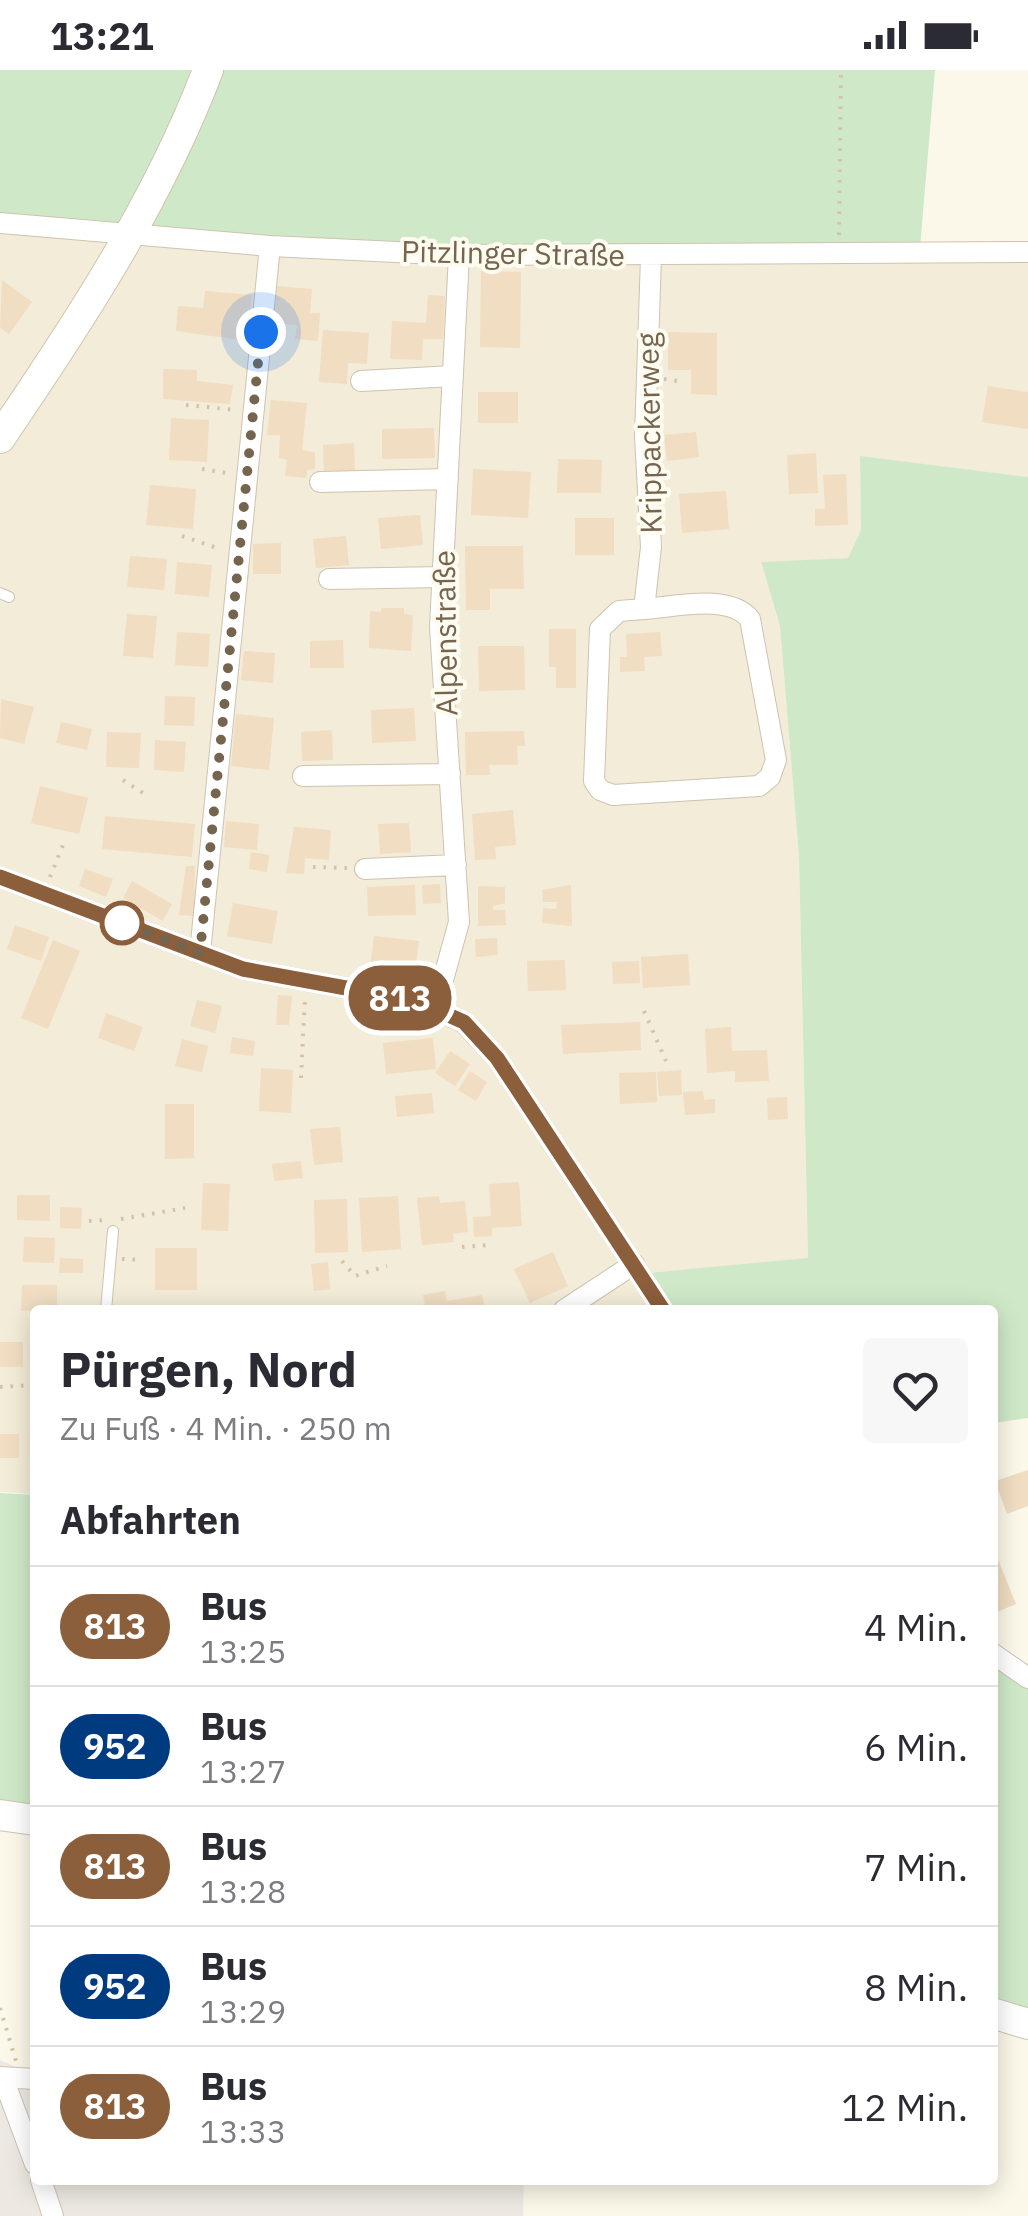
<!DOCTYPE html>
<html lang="de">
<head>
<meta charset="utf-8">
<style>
  body { margin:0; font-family:"IBM Plex Sans",sans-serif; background:#f7f7f7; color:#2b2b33; height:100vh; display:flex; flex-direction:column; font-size:38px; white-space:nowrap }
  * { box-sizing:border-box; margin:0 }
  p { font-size:32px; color:#7c7c81 }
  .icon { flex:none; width:55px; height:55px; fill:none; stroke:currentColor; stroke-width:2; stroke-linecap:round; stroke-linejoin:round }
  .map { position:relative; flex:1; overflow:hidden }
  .drawer { position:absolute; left:30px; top:1235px; width:968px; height:880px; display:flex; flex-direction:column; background:#fff; border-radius:10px; box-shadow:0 5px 25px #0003 }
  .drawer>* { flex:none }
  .badge { padding:0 20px; border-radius:32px; font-size:35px; line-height:65px }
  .you { position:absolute; width:50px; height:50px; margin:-25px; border:8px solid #fff; border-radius:50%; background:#1a73e8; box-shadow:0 0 0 15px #1a73e833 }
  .map>.badge { position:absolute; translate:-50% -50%; box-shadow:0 0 0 5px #fff }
  h2 { padding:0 30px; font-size:38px; line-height:90px }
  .round { display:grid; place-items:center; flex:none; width:105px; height:105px; border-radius:10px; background:#f7f7f7 }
  .summary { display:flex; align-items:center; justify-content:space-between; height:170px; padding:0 30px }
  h1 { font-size:48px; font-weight:700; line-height:75px }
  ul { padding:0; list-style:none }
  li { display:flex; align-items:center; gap:30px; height:120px; padding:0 30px; border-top:2px solid #e1e1e2 }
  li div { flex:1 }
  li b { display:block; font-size:38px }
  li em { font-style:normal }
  li .badge { min-width:110px; font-weight:700; text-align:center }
  .status { display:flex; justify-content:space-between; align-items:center; height:70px; padding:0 50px; background:#fff; direction:ltr }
  .status svg { height:28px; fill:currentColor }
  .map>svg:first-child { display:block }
  .residential { fill:#f3ecd8 }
  .industrial { fill:#ede9e2 }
  .green { fill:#cfe9c8 }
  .building { fill:#f0ddc2 }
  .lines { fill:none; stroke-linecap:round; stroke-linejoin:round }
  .lane-casing { stroke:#cdc3b0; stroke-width:12 }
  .street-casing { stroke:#cdc3b0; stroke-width:22 }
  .secondary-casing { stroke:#d0c4ad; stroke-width:32 }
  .path { stroke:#d5c1a5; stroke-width:4; stroke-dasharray:2.5 8; stroke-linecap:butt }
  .lane { stroke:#fff; stroke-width:10 }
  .street { stroke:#fff; stroke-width:20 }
  .secondary { stroke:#fff; stroke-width:30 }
  .line-casing { stroke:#fff; stroke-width:22 }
  .line { stroke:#8b5e3c; stroke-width:15 }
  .walk { stroke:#75644e; stroke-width:10; stroke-dasharray:0 18 }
  .stop-dot { fill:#fff; stroke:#8b5e3c; stroke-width:5 }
  .labels { text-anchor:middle; stroke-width:8; stroke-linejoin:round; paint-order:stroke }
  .street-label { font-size:30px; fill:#75644e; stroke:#fefbf0 }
</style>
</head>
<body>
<div class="status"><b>13:21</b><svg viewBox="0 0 49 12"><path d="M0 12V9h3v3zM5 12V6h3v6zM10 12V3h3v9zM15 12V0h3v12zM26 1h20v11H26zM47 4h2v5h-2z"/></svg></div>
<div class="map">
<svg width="1028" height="2146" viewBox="0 0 1028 2146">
  <rect width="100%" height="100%" fill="#fbf8e9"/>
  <path class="residential" d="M 0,146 L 1028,186 L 1028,407 L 860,387 L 861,460 L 848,488 L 761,493 L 780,556 L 799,787 L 808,1189 L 634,1204 L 657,1240 L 35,1240 L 35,1424 L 0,1422 Z"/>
  <path class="industrial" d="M 0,1990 L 35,2005 L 35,2110 L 524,2110 L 523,2146 L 0,2146 Z"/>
  <path class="green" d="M 0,0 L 935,0 L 920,178 L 460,178 L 269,170 L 0,146 Z
    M 860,386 L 1028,407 L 1028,1348 L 993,1353 L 992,1240 L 671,1240 L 647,1203 L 808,1188 L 799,787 L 780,556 L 761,492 L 848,488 L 861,460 Z
    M 0,1423 L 35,1425 L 35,1743 L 0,1737 Z
    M 992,1592 L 1028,1617 L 1028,1947 L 993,1936 Z"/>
  <path class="building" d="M 481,201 L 521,202 L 520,278 L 480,277 Z
    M 2,210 L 32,232 L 9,264 L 0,258 Z
    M 277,216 L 312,219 L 310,243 L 320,243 L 318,271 L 295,269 L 297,255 L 274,253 Z
    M 205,221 L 252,225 L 248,271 L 176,261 L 178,236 L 203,238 Z
    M 428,225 L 445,226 L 443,269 L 423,269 L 422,290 L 390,289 L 392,251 L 426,253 Z
    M 323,260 L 369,263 L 367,294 L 348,293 L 347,314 L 319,312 Z
    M 668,262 L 717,263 L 717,325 L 691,324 L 691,300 L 668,300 Z
    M 163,299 L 197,300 L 197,311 L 233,315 L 230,334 L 163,329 Z
    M 988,316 L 1028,322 L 1028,359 L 982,352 Z
    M 478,322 L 518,322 L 518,353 L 478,353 Z
    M 271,330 L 307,333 L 302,380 L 315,382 L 315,399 L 307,400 L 307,408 L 285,406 L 287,390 L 279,388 L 280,365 L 267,365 Z
    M 171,348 L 209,350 L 207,392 L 169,390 Z
    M 434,358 L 435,388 L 382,389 L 382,359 Z
    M 696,362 L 699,387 L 667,391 L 664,365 Z
    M 354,373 L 355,401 L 324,403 L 323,375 Z
    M 816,383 L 818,423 L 789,424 L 787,385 Z
    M 558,389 L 602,390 L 601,423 L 557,423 Z
    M 473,399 L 531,402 L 528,448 L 471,445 Z
    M 846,404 L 848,455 L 815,456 L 815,439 L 825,439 L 823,405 Z
    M 150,415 L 196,419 L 193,459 L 146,455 Z
    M 726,421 L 729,459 L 682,463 L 679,424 Z
    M 420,445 L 423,475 L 381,479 L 378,448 Z
    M 575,448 L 614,448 L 614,485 L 575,485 Z
    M 346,466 L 349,495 L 316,498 L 313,469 Z
    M 281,473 L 281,504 L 253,504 L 253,474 Z
    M 465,476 L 523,476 L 524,519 L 490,519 L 490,540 L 466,540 Z
    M 130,486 L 167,489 L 164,520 L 127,517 Z
    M 177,492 L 212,495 L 209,527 L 175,524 Z
    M 381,538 L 404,538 L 404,544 L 413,545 L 411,581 L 369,578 L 370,541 L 381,542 Z
    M 127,544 L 157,546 L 153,588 L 123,586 Z
    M 549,559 L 576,559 L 576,618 L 556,618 L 556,597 L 549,597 Z
    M 177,562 L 210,564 L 208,597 L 175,595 Z
    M 660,562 L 662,586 L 644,587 L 645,601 L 620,602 L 620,587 L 627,587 L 626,564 Z
    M 343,570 L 344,598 L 310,598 L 310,571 Z
    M 478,576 L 524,576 L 525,620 L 479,621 Z
    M 244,581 L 275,583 L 273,613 L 241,610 Z
    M 165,626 L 195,627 L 194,656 L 164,655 Z
    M 1,629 L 34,637 L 24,674 L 0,668 Z
    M 414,638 L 416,671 L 372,673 L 371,640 Z
    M 236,644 L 274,648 L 269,700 L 231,696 Z
    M 61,652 L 92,659 L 87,680 L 56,673 Z
    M 332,660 L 333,690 L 302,691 L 301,662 Z
    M 524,661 L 525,676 L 517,676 L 518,695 L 489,695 L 490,705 L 466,705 L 465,662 Z
    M 107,662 L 141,663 L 139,698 L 106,697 Z
    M 155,670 L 186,672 L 184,702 L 154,700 Z
    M 40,716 L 88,728 L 79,764 L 31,753 Z
    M 513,740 L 516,775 L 495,777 L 496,789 L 475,790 L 472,744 Z
    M 105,746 L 195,754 L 192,787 L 102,779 Z
    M 226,751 L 259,754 L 257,780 L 224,777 Z
    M 409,753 L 411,782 L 380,784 L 378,754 Z
    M 294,757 L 331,760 L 329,790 L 305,788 L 304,804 L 286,803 Z
    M 251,782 L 269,785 L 267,802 L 249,799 Z
    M 186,796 L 195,796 L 194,846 L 179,845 Z
    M 85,799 L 113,809 L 106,827 L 79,816 Z
    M 132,811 L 172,834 L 163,851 L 123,828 Z
    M 440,814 L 441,833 L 423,834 L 422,815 Z
    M 415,815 L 416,845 L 368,846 L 367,817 Z
    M 571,815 L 572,856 L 542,853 L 543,838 L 556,839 L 557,832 L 543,832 L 542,820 Z
    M 478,816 L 505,817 L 505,833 L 493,836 L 493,840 L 505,840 L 506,855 L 478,856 Z
    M 233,833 L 278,841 L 272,874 L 227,866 Z
    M 15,855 L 49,867 L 41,891 L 7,879 Z
    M 374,866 L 419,871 L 415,902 L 370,897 Z
    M 497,868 L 498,885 L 476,887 L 475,869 Z
    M 53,870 L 80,881 L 48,959 L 21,948 Z
    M 688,884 L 690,915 L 643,918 L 641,887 Z
    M 565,890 L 566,920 L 528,921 L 527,891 Z
    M 639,891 L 640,913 L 613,914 L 612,892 Z
    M 278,925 L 292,926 L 289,955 L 276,955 Z
    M 197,930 L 222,936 L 215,963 L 190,956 Z
    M 106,943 L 143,957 L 134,981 L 98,968 Z
    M 640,952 L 641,980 L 563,984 L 561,955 Z
    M 731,957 L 732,981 L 767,980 L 769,1011 L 735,1012 L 735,1001 L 707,1003 L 705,959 Z
    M 232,967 L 255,971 L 253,986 L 230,983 Z
    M 433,968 L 436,999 L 386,1004 L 383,973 Z
    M 182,969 L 208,976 L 202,1002 L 175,996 Z
    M 450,981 L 470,994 L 455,1016 L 435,1003 Z
    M 261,998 L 293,1000 L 291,1043 L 259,1041 Z
    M 681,1000 L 682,1025 L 659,1026 L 657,1002 Z
    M 470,1001 L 487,1012 L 476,1031 L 458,1020 Z
    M 656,1002 L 657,1032 L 620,1034 L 619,1003 Z
    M 703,1021 L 704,1030 L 715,1029 L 715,1043 L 685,1045 L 683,1022 Z
    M 432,1023 L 434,1043 L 397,1047 L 395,1026 Z
    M 787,1027 L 788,1049 L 768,1050 L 767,1028 Z
    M 165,1034 L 194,1034 L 194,1088 L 165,1089 Z
    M 340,1057 L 343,1092 L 314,1095 L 310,1059 Z
    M 301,1091 L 303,1108 L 274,1111 L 272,1094 Z
    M 519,1112 L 522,1156 L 492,1158 L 492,1166 L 474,1167 L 473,1147 L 491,1146 L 489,1114 Z
    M 203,1113 L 230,1114 L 228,1161 L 201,1160 Z
    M 17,1125 L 50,1125 L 50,1151 L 17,1150 Z
    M 398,1126 L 401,1179 L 362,1182 L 359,1128 Z
    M 439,1126 L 440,1133 L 465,1131 L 468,1162 L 453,1164 L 454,1172 L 422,1175 L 417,1128 Z
    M 347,1129 L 348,1182 L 315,1183 L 314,1130 Z
    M 60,1137 L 82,1138 L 81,1159 L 60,1158 Z
    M 24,1167 L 55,1168 L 54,1193 L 23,1192 Z
    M 155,1178 L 197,1178 L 197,1220 L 155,1220 Z
    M 553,1182 L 568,1216 L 530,1233 L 514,1199 Z
    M 60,1188 L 83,1189 L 83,1203 L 59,1203 Z
    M 328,1192 L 330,1219 L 314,1221 L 311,1194 Z
    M 22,1215 L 57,1215 L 57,1240 L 21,1241 Z
    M 445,1221 L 447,1231 L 482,1225 L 485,1240 L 426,1240 L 423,1225 Z
    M 0,1272 L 23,1272 L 23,1297 L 0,1297 Z
    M 0,1364 L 19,1364 L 19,1388 L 0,1388 Z
    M 1028,1400 L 1028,1436 L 1007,1444 L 995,1411 Z
    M 997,1487 L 1016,1534 L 992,1544 L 992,1489 Z"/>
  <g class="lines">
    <g class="lane-casing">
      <path id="lane" d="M 0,523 L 9,527
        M 106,1240 L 113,1161"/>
    </g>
    <g class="street-casing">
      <path id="street" d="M 0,153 L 270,176 L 459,185 L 1028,182
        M 361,311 L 453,306
        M 320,412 L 448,409
        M 329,509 L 443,507
        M 644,539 C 675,537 729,523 750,549 L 776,690 L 770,707 L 759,716 L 613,725 L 600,720 L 594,711 L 600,559 L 619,541 L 644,539 L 651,477 L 645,366 L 651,187
        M 303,706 L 450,704
        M 365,799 L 456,795
        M 0,807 L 243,899 L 417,931 L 463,952 L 497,988 L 663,1240
        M 200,883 L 270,176
        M 435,939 L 459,852 L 440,557 L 459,185
        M 564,1240 L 634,1194
        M 992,1583 L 1028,1608
        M 0,2007 L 35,2009
        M 3,2008 L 35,2094
        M 41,2110 L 53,2146"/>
    </g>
    <g class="secondary-casing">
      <path id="secondary" d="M 0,368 C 79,252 158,132 208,0
        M 0,1745 L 35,1750
        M 992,1943 L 1028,1954"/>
    </g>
    <path class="path" d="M 839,165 L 841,0
      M 664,309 L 684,312
      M 186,335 L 236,340
      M 202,399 L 227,403
      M 182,466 L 220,479
      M 123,710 L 143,723
      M 313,797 L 348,798
      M 50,807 L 63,775
      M 644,941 L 666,991
      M 393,947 L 394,963
      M 301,1008 L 305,928
      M 121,1149 L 185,1138
      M 89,1151 L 105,1150
      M 462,1177 L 490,1175
      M 122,1189 L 143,1190
      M 342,1191 L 355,1206 L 387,1196
      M 0,1317 L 35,1315
      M 0,1938 L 16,1991"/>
    <use href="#lane" class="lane"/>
    <use href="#street" class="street"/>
    <use href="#secondary" class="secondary"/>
  </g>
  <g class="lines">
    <g class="line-casing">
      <path id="line" d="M 0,807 L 243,899 L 417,931 L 464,952 L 497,988 L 663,1240"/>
    </g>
    <use href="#line" class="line"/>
    <path class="walk" d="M 122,853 L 118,852 L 200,883 L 261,262"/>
  </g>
  <circle class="stop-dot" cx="122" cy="853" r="20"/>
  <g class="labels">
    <g class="street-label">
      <text transform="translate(513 184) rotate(1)" y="10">Pitzlinger Straße</text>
      <text transform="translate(650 363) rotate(-91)" y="10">Krippackerweg</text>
      <text transform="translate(446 563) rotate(-91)" y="10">Alpenstraße</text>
    </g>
  </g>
</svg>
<div class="you" style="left:261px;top:262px"></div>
<b class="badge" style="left:400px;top:928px;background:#8b5e3c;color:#fff">813</b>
<section class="drawer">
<div class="summary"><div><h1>Pürgen, Nord</h1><p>Zu Fuß · 4 Min. · 250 m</p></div><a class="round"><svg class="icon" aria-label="heart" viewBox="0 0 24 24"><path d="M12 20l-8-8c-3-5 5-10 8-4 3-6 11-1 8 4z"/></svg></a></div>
<h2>Abfahrten</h2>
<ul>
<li><span class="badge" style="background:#8b5e3c;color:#fff">813</span><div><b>Bus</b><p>13:25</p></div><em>4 Min.</em></li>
<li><span class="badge" style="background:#003b80;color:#fff">952</span><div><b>Bus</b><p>13:27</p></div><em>6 Min.</em></li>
<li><span class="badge" style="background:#8b5e3c;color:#fff">813</span><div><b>Bus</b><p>13:28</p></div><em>7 Min.</em></li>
<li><span class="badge" style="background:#003b80;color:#fff">952</span><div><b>Bus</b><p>13:29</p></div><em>8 Min.</em></li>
<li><span class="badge" style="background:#8b5e3c;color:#fff">813</span><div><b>Bus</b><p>13:33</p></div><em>12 Min.</em></li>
</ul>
</section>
</div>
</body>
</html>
